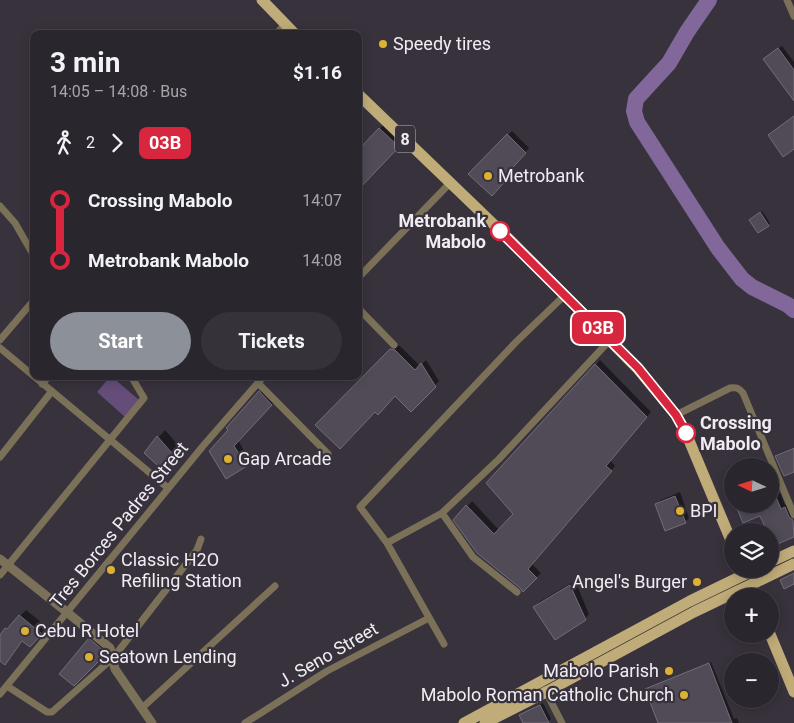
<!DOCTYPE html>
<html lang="en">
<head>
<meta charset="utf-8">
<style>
  body { margin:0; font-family:Roboto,sans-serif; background:#36323a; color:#f1f3f6; height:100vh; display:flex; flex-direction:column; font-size:19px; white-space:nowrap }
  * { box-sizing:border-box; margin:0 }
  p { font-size:16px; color:#a5a5aa }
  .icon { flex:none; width:28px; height:28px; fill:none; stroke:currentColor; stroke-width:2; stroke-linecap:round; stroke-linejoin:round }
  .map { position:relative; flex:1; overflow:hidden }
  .sheet { position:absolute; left:30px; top:30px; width:332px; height:350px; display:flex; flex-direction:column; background:#2a262e; border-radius:10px; box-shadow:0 2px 12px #0003,0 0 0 1px #46434a }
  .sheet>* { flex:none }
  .badge { padding:0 10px; border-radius:8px; font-size:18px; line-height:32px }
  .needle { width:32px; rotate:274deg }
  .buttons { position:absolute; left:724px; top:458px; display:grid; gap:10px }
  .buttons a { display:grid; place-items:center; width:55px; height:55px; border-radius:50%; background:#2a262e; box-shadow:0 2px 12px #0003,0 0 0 1px #46434a; font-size:25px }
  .map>.badge { position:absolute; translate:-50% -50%; box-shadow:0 0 0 2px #fff }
  .legs { display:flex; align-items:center; gap:8px; height:55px; padding:0 20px; font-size:16px }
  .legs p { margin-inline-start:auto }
  .overview { display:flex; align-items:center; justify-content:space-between; height:85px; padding:0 20px }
  h1 { font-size:28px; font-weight:700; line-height:38px }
  .action { display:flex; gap:10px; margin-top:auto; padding:10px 20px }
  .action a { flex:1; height:58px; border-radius:30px; background:#8c9099; color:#fff; font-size:20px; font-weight:700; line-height:58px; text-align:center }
  .action a+a { background:#36323a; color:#f1f3f6 }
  ul { padding:0 20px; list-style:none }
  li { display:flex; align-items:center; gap:18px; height:60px; font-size:19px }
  li i { display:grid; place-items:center; width:8px; height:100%; margin:0 6px; background:currentColor }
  li i::after { content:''; width:12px; height:12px; margin:-6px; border:4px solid; border-radius:50%; background:#2a262e }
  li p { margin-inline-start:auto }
  li:first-child i { background:linear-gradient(#0000 50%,currentColor 0) }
  li:last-child i { background:linear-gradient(currentColor 50%,#0000 0) }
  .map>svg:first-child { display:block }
  .green { fill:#654d7a }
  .shadow { fill:#0007 }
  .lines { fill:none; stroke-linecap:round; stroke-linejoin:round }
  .river { stroke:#82679b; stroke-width:16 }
  .building { fill:#514b57; stroke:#736d7a }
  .minor { stroke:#7b7158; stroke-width:7 }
  .tertiary { stroke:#7b7158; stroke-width:9 }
  .primary { stroke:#c0ac78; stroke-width:11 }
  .line-1-casing { stroke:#fff; stroke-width:11 }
  .line-1 { stroke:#d7263d; stroke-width:8 }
  .poi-dot { fill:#dcb233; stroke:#38323d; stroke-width:2 }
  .stop-1-dot { fill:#fff; stroke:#d7263d; stroke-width:2.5 }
  .labels { text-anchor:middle; stroke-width:4.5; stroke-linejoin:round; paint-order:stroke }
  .shield { fill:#38323d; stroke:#b9b4bd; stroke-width:1 }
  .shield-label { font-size:16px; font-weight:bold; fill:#f0ecf4 }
  .poi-label { font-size:18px; fill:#f0ecf4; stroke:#38323d; text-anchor:start }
  .stop-label { font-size:18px; font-weight:bold; fill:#f0ecf4; stroke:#38323d; text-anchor:end }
  .street-label { font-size:18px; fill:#f0ecf4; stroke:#38323d }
</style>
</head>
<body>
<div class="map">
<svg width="794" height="723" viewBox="0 0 794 723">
  <rect width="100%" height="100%" fill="#38323d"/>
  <path class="green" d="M 111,376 L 139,400 L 125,417 L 97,392 Z"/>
  <path class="shadow" d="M 782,46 L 794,62 L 794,99 L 768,56 Z
    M 384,124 L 402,141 L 359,186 L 359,151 Z
    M 512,131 L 529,148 L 508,171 L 511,173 L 492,194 L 470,174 Z
    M 762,211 L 770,223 L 759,232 L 752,218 Z
    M 396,345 L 400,346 L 420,366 L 426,360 L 439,381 L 411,410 L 395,395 L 375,411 L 317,425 Z
    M 600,360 L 651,412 L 610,460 L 615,466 L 532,564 L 541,573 L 523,590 L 455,520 L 472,501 L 499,530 L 515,514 L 488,483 Z
    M 264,388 L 276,400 L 238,440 L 250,461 L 226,477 L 230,430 Z
    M 165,430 L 184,452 L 173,464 L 145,453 Z
    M 794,447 L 794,471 L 777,456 L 780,453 Z
    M 680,492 L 689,518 L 685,522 L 656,504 L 661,500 Z
    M 780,493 L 785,505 L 789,503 L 794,513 L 794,536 L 774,544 L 770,531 L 768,531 L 761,514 L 744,521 L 736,504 L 770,504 L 770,497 Z
    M 575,581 L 589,614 L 585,619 L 534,607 L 539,602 Z
    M 26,610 L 47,627 L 36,640 L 23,640 L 11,657 L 0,659 L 0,636 Z
    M 94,635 L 109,649 L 74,684 L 90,639 Z
    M 711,662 L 734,719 L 737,718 L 739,723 L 659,723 L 646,690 Z
    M 543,703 L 551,719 L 546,723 L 524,723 L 520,716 Z"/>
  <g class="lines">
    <path class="river" d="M 709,0 L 687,32 L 669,63 L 636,99 L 634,111 L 637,122 L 718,248 L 742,279 L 752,287 L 788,305 L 794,310"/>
  </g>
  <path class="building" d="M 778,48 L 794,70 L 794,101 L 763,59 Z
    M 794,116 L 794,149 L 783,157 L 768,135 Z
    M 379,128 L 399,147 L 359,189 L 359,149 Z
    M 507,134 L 526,153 L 505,176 L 508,178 L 492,196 L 468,174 Z
    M 760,212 L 769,226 L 758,233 L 749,220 Z
    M 390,349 L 395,350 L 415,370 L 421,363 L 436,387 L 411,412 L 395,396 L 378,415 L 375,412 L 340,449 L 315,425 Z
    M 595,364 L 647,417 L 606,466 L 612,471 L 528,569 L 537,578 L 523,592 L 520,588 L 477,553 L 453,520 L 466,505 L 494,534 L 513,514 L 486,483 Z
    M 259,391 L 272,405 L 234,446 L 247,466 L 226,479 L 209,451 L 228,430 L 226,428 Z
    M 157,436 L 178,460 L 166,473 L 144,453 Z
    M 794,448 L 794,472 L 784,476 L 775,456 Z
    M 675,496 L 686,523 L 665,531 L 655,504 Z
    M 776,497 L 781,509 L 785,507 L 789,517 L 793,520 L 794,537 L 773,546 L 770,539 L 770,531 L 767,531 L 760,516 L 743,523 L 735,504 L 770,504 L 770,499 Z
    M 794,573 L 794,584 L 784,589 L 780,580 Z
    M 570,585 L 586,620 L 555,640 L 533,607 Z
    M 19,615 L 42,634 L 30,647 L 22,641 L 5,665 L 0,661 L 0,635 L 5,628 L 7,629 Z
    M 89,638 L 104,651 L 105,655 L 74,686 L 59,674 Z
    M 709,663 L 732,723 L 658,723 L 645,689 Z
    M 540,705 L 549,723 L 523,723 L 519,715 Z"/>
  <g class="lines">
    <path class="minor" d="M 787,0 L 794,16
      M 276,34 L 285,24
      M 0,206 L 15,223 L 34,256
      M 359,277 L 450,183
      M 359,309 L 394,345
      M 0,340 L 34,300
      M 0,348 L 168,488
      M 258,383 L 328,454
      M 42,384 L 49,376
      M 676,415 L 730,388 C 736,387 739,388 743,393 L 794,515
      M 0,457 L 52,391
      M 442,513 L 473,557 L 517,592
      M 387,543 L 442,513 L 499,459 L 610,340
      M 0,575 L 144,398 L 131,376
      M 444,644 L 387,543 L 360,507 L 516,342 L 565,295
      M 7,686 L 47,712 L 52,712 L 113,658 L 197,550 L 201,539
      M 545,690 L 562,723
      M 0,694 L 203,446 L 264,376
      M 142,708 L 275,586
      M 245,723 L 327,671 L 429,618"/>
    <path class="tertiary" d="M 0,559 L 68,613 L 110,648 L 115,669 L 152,723"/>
    <path class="primary" d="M 262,0 L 295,34
      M 359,95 L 514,244 L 638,369 L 676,415 L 686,433 L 732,543
      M 770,562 L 794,551
      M 770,634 L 794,692
      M 464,723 L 690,601 L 756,569
      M 485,723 L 546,692 L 694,612 L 794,564"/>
  </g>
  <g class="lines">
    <g class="line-1-casing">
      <path id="line-1" d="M 500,231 L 638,368 L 676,415 L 686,433"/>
    </g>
    <use href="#line-1" class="line-1"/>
  </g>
  <g class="poi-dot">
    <circle cx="383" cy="44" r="5"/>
    <circle cx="488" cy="176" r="5"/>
    <circle cx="228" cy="459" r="5"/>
    <circle cx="680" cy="511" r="5"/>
    <circle cx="111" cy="570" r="5"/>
    <circle cx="697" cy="582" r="5"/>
    <circle cx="25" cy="631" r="5"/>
    <circle cx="89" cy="657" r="5"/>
    <circle cx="669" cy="671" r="5"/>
    <circle cx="684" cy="695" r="5"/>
  </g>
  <g class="stop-1-dot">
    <circle cx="500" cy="231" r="9"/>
    <circle cx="686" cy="433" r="9"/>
  </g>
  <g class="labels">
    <rect class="shield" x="395" y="125.5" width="20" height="27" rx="4"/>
    <g class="shield-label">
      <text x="405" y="145">8</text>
    </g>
    <g class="poi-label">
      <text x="393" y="50">Speedy tires</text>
      <text x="498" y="182">Metrobank</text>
      <text x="238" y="465">Gap Arcade</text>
      <text x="690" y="517">BPI</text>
      <text x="121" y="566">Classic H2O<tspan x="121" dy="21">Refiling Station</tspan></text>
      <text x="687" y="588" text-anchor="end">Angel's Burger</text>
      <text x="35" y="637">Cebu R Hotel</text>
      <text x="99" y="663">Seatown Lending</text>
      <text x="659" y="677" text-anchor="end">Mabolo Parish</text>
      <text x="674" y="701" text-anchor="end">Mabolo Roman Catholic Church</text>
    </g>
    <g class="stop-label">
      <text x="486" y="227">Metrobank<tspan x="486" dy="21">Mabolo</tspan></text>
      <text x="700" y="429" text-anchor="start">Crossing<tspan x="700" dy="21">Mabolo</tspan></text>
    </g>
    <g class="street-label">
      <text transform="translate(119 525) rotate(-51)" y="6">Tres Borces Padres Street</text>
      <text transform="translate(328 655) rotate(-30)" y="6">J. Seno Street</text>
    </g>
  </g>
</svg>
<div class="buttons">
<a><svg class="needle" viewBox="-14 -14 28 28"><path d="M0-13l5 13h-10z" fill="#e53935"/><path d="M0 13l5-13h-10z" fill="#a5a5aa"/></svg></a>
<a><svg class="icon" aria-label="layers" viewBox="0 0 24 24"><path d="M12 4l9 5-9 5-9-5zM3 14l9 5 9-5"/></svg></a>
<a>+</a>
<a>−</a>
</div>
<b class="badge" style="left:598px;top:328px;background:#d7263d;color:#fff">03B</b>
<section class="sheet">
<div class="overview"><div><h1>3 min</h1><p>14:05 – 14:08 · Bus</p></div><b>$1.16</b></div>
<div class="legs"><svg class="icon" aria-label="walk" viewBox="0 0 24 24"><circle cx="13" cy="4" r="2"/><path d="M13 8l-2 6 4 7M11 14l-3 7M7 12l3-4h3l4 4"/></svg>2<svg class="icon" aria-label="forward" viewBox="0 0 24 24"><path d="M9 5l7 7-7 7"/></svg><b class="badge" style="background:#d7263d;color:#fff">03B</b></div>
<ul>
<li><i style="color:#d7263d"></i><b>Crossing Mabolo</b><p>14:07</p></li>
<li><i style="color:#d7263d"></i><b>Metrobank Mabolo</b><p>14:08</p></li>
</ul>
<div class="action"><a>Start</a><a>Tickets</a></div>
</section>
</div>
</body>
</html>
